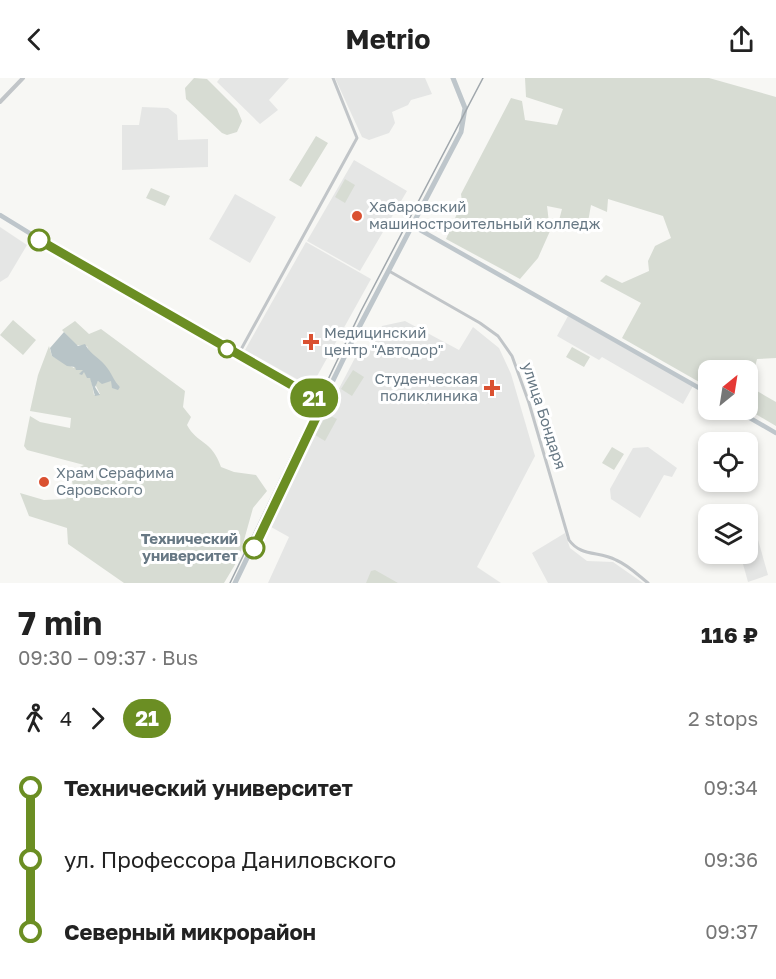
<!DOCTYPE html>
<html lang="en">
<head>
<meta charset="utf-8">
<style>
  body { margin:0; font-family:"Golos Text",sans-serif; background:#f2f2f2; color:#222; height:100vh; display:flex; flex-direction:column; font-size:22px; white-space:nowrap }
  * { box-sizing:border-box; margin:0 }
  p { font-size:20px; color:#767676 }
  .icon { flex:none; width:33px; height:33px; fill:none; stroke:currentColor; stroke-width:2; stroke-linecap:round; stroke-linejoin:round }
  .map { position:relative; height:505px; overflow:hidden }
  .details { display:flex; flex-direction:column; background:#fff; flex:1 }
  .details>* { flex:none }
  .badge { padding:0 12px; border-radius:20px; font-size:21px; line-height:39px }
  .needle { width:39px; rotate:30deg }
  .controls { position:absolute; left:698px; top:282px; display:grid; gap:12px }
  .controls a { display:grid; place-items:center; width:60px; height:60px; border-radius:12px; background:#fff; box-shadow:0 3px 9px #0003; font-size:30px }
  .map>.badge { position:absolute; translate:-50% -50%; box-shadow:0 0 0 3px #fff }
  .legs { display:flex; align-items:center; gap:9px; height:66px; padding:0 18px; font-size:20px }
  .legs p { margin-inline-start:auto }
  .head { display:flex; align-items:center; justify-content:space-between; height:102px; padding:0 18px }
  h1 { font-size:33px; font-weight:700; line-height:45px }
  ul { padding:0 18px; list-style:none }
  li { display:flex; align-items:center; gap:21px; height:72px; font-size:22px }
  li i { display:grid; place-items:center; width:9px; height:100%; margin:0 8px; background:currentColor }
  li i::after { content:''; width:15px; height:15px; margin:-8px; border:4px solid; border-radius:50%; background:#fff }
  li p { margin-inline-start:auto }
  li:first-child i { background:linear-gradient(#0000 50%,currentColor 0) }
  li:last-child i { background:linear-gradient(currentColor 50%,#0000 0) }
  header { display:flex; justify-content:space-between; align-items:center; height:78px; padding:0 18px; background:#fff; font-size:27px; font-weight:700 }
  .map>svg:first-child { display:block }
  .built { fill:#e5e6e5 }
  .green { fill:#d7dcd3 }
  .water { fill:#b8c4c7 }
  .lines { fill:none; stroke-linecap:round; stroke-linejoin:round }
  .minor { stroke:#c1c5c8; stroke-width:3 }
  .tertiary { stroke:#c1c5c8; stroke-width:4 }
  .secondary { stroke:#bec6cb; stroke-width:4.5 }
  .primary { stroke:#bec6cb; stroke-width:5 }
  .tram { stroke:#a0a7ac; stroke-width:1.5 }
  .line-1-casing { stroke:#fff; stroke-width:14 }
  .line-1 { stroke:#6b8e23; stroke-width:9 }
  .poi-dot { fill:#da5131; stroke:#fff; stroke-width:2 }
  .stop-1-dot { fill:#fff; stroke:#6b8e23; stroke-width:3 }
  .labels { text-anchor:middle; stroke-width:6; stroke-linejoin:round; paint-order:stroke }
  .poi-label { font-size:15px; fill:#677884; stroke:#fff; text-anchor:start }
  .street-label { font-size:15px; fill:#677884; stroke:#fff }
  .stop-label { font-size:15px; font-weight:bold; fill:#677884; stroke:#fff; text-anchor:end }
</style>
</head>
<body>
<header><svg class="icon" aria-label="back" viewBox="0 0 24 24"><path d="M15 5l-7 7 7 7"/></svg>Metrio<svg class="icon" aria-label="share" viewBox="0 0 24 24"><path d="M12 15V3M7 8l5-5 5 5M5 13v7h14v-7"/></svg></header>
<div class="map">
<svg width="776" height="505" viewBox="0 0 776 505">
  <rect width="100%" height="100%" fill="#f7f7f4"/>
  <path class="built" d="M 220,0 L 289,0 L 269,22 L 278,32 L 260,46 L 217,4 Z
    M 335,0 L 425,0 L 432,16 L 411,22 L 408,27 L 392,34 L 395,45 L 389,55 L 369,62 L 362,59 Z
    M 142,29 L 168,30 L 177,37 L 178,62 L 208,61 L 208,89 L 122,92 L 122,47 L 139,47 Z
    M 354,82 L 407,113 L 360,193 L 307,163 Z
    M 235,116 L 276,139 L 250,185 L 209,161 Z
    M 0,149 L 27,167 L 8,199 L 0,204 Z
    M 306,164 L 371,201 L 311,309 L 245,272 Z
    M 568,238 L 693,308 L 683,326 L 602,279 L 599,282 L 557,258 Z
    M 405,243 L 459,272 L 473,249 L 499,270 L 511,296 L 535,378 L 477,489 L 501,505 L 268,505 L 289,459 L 271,449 L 308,370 L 357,276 L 366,280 L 382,248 Z
    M 648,369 L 677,390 L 672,399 L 664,397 L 640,440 L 611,421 L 610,411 L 633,370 Z
    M 753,444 L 768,497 L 748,504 L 743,486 L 750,484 L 747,445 Z
    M 565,455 L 570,470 L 587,483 L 613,484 L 643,505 L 548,505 L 532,475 Z"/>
  <path class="green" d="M 194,0 L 207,1 L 237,31 L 242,43 L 237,54 L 227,57 L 222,55 L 186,21 L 185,10 Z
    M 525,0 L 709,0 L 776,19 L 776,280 L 757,281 L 750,309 L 776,324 L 776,348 L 747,331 L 747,292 L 708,292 L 708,309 L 622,260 L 641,225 L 600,203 L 606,197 L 622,205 L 649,193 L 648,183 L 655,168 L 671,160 L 663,138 L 608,121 L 607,134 L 591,127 L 588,144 L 577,154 L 557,150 L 562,131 L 547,128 L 550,153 L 538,180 L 520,201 L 446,161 L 462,124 L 461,116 L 511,20 L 522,23 L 525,42 L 557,47 L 563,31 L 526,19 Z
    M 316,58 L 328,65 L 301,109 L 289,102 Z
    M 345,101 L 355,107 L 345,125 L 335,119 Z
    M 151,110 L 170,118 L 165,128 L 146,120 Z
    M 13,242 L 36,262 L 23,277 L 0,257 Z
    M 75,243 L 89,256 L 101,251 L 185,313 L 183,329 L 191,339 L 187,347 C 197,366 212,362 221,389 L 234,394 L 256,397 L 267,413 L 253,430 L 239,480 L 224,505 L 124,505 L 68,466 L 67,450 L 29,438 L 20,415 L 44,422 L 66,421 L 73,410 L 72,402 L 76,391 L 84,387 L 27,372 L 24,368 L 30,338 L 40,344 L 70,350 L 71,340 L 30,333 L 38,297 L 49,268 L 52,278 L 74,290 L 74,286 L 76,285 L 76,292 L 81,290 L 86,293 L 85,296 L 91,301 L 94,317 L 100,316 L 95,306 L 100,302 L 112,303 L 115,311 L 120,309 L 115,306 C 110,287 91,283 87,268 L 76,267 L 62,252 Z
    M 572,269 L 590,279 L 584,289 L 566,279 Z
    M 353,292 L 364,299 L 352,318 L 341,311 Z
    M 327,336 L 337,341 L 325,363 L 315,357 Z
    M 612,369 L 624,376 L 614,392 L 602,385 Z
    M 375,492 L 398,505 L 366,505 L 371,493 Z"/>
  <path class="water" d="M 64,254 L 78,268 L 85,266 C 91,278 100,279 108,291 C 113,298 114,303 120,309 L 118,312 L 112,310 L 111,303 L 102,306 L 98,303 L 95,309 L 100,317 L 95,318 L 90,300 L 87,300 L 84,294 L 82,297 L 79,296 L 83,292 L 76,292 L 75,289 L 67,288 L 52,278 L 50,270 Z"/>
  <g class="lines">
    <path class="minor" d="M 389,193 L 480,245 L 498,258 L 512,278 L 529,325 L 569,462 C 581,479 599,473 616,482 C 628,487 638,497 648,505
      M 238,277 L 357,60 L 333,0"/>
    <path class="tertiary" d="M 0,24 L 23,0"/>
    <path class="secondary" d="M 0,137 L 80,186 L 323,325
      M 413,148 L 708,315
      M 736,332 L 776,355"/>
    <path class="primary" d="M 235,505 L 355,257 L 461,54 L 465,30 L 453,0"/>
    <path class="tram" d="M 230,505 L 361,233 L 483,0"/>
  </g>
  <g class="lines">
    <g class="line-1-casing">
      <path id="line-1" d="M 39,162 L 323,325 L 254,470"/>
    </g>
    <use href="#line-1" class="line-1"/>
  </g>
  <g class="poi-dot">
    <circle cx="357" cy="138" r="6"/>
    <path d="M308 255h6v6h6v6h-6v6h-6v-6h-6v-6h6z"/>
    <path d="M489 301h6v6h6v6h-6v6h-6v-6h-6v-6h6z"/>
    <circle cx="44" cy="404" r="6"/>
  </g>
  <g class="stop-1-dot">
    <circle cx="39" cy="162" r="10"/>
    <circle cx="227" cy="271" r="8"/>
    <circle cx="254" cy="470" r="10"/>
  </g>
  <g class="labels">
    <g class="poi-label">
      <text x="369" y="134">Хабаровский<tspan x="369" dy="17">машиностроительный колледж</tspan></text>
      <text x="324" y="260">Медицинский<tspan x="324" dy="17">центр "Автодор"</tspan></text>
      <text x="478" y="306" text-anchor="end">Студенческая<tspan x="478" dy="17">поликлиника</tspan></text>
      <text x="56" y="400">Храм Серафима<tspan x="56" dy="17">Саровского</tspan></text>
    </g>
    <g class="street-label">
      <text transform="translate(544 338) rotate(72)" y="5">улица Бондаря</text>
    </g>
    <g class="stop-label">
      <text x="238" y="466">Технический<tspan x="238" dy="17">университет</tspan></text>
    </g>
  </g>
</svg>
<div class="controls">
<a><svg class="needle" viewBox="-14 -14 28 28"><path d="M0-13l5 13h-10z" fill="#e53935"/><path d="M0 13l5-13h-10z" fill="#767676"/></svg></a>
<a><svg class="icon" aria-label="locate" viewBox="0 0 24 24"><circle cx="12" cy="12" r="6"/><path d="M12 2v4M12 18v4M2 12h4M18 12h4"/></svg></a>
<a><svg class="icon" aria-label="layers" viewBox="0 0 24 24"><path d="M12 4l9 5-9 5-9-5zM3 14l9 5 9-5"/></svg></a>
</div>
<b class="badge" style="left:314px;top:320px;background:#6b8e23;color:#fff">21</b>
</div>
<section class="details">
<div class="head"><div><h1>7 min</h1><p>09:30 – 09:37 · Bus</p></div><b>116 ₽</b></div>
<div class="legs"><svg class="icon" aria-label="walk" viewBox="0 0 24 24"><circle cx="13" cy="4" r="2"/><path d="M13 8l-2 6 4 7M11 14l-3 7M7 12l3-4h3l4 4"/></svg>4<svg class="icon" aria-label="forward" viewBox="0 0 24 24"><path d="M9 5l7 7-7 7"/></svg><b class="badge" style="background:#6b8e23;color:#fff">21</b><p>2 stops</p></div>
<ul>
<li><i style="color:#6b8e23"></i><b>Технический университет</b><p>09:34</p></li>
<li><i style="color:#6b8e23"></i><span>ул. Профессора Даниловского</span><p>09:36</p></li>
<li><i style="color:#6b8e23"></i><b>Северный микрорайон</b><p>09:37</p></li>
</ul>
</section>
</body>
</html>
